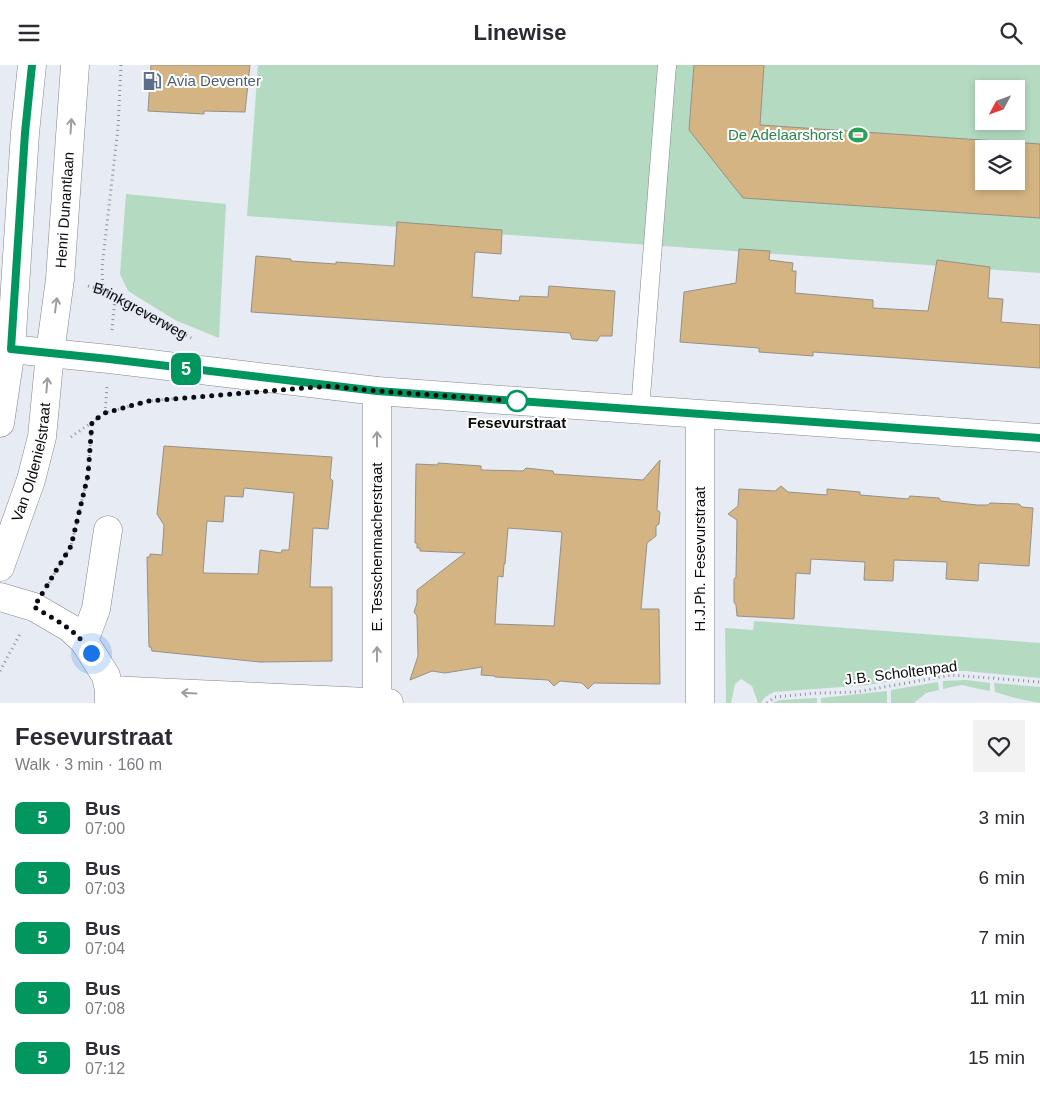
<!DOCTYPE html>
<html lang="en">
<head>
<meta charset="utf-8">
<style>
  body { margin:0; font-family:Arial,sans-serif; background:#f2f2f3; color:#2b2b33; height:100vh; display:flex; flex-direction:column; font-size:19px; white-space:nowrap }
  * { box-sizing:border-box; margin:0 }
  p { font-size:16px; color:#7c7c81 }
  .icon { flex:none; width:28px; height:28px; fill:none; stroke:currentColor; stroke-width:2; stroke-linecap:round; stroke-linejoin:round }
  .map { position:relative; height:638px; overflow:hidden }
  .details { display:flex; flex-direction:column; background:#fff; flex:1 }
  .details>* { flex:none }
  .badge { padding:0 10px; border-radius:8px; font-size:18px; line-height:32px }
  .needle { width:32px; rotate:229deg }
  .fabs { position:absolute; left:975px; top:15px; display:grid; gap:10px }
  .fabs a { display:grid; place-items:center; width:50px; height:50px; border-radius:0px; background:#fff; box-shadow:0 2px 8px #0003; font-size:25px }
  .you { position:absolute; width:25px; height:25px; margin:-12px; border:4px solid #fff; border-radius:50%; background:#1a73e8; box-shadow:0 0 0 8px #1a73e833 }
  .map>.badge { position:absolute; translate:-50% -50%; box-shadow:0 0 0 2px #fff }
  .round { display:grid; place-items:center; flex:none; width:52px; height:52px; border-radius:0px; background:#f2f2f3 }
  .summary { display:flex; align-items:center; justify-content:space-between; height:85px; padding:0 15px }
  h1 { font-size:24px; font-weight:700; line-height:38px }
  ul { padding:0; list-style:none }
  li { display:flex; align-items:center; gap:15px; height:60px; padding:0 15px }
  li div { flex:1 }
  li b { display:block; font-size:19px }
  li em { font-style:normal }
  li .badge { min-width:55px; font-weight:700; text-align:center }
  header { display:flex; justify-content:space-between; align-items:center; height:65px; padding:0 15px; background:#fff; font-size:22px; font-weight:700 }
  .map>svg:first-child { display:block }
  .green { fill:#b4dbc1; fill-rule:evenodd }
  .building { fill:#d4b482; stroke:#969088; fill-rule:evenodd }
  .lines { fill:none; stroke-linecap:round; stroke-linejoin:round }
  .lane-casing { stroke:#81868e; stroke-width:19 }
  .street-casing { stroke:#81868e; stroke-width:29 }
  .secondary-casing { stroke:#81868e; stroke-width:29 }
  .primary-casing { stroke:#81868e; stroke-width:29 }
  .path { stroke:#8d9198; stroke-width:3; stroke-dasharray:1 4; stroke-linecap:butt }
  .lane { stroke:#fff; stroke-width:18 }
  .street { stroke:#fff; stroke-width:28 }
  .secondary { stroke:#fff; stroke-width:28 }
  .primary { stroke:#fff; stroke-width:28 }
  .oneway { stroke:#9d9e9f }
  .line-casing { stroke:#fff; stroke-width:11 }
  .line { stroke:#00965e; stroke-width:8 }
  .walk { stroke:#0a0c0f; stroke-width:5; stroke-dasharray:0 9 }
  .stop-dot { fill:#fff; stroke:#00965e; stroke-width:2.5 }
  .labels { text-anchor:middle; stroke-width:4; stroke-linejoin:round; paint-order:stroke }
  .service-label { font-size:15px; fill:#4e5e75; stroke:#fff; text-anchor:start }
  .leisure-label { font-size:15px; fill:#27864d; stroke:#fff; text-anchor:end }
  .street-label { font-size:15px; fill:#0a0c0f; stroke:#fff }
  .stop-label { font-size:15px; font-weight:bold; fill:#0a0c0f; stroke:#fff }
</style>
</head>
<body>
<header><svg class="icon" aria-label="menu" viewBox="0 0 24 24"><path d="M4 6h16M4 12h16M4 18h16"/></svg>Linewise<svg class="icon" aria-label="search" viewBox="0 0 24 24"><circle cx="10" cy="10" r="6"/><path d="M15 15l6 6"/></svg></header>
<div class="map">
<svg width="1040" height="638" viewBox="0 0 1040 638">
  <rect width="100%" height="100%" fill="#e6ebf4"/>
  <path class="green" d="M 258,0 L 1040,0 L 1040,208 L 247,151 ZM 984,24 L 1016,24 L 1016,56 L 984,56 ZM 984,84 L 1016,84 L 1016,116 L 984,116 Z
    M 126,129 L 226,139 L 219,273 L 175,255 L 128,226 L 120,209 Z
    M 754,556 L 1040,578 L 1040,613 L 965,606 L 951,606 L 868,620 L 774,627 L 765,632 L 761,638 L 758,638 L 752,621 L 741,614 L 735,619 L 731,638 L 726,638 L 725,563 L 753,565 Z
    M 966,615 L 990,618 L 990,626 L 961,620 L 943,624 L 943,616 Z
    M 938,617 L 939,625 L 926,628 L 914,638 L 891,638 L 891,625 Z
    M 994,618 L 1040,622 L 1040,638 L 1015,633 L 995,627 Z
    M 887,626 L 887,638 L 821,638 L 821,633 Z
    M 817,633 L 817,638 L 772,638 L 780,635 Z"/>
  <path class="building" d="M 151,0 L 250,0 L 245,47 L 204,46 L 204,49 L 148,46 Z
    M 694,0 L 764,0 L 760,60 L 1040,79 L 1040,153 L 743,133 L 689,65 ZM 984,84 L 1016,84 L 1016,116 L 984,116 Z
    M 397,157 L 502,165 L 501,189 L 475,187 L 472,232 L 519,236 L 520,231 L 548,232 L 549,221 L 615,226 L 612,271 L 600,271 L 597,276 L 584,275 L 572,274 L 570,268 L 251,247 L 256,191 L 291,194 L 291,196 L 336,199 L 336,197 L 394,201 Z
    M 739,184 L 770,186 L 769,195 L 793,198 L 792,206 L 796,206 L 795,228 L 873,235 L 873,243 L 928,246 L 937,195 L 990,202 L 988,233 L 1003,234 L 1001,257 L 1040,260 L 1040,303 L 813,287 L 813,291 L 787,289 L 759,287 L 759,283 L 680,277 L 684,227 L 736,218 Z
    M 164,381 L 332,392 L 330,413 L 333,416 L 328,464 L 313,463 L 310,522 L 332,522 L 332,596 L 260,597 L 152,586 L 151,582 L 149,582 L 147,492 L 150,492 L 150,489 L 162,490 L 164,460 L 157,449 ZM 244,423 L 294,428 L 289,485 L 282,485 L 281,488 L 260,485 L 258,509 L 203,508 L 207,456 L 223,457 L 225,431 L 243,432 Z
    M 660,395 L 657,445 L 660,447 L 659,459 L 656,461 L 656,471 L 647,478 L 641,544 L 659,544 L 660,619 L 594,618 L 588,624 L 582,618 L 560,616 L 554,621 L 548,615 L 495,612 L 495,611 L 481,610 L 482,602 L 445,608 L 432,606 L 410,615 L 418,591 L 417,551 L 414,547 L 417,538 L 417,525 L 465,488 L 420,486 L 420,483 L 417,483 L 417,478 L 415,478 L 416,399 L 438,400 L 438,398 L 481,401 L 481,405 L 523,406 L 526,403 L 553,406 L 554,409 L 643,415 ZM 508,463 L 562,467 L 554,561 L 495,559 L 498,511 L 503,512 L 504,499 L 505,499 Z
    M 781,421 L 788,427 L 827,430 L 827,424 L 860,427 L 860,430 L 908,434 L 910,431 L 939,433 L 941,436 L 977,440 L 988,440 L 990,438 L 1019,439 L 1022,442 L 1033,443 L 1029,501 L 979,498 L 978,516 L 946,514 L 947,497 L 894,495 L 893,516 L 864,515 L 865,497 L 811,494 L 810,509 L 796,508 L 794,554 L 737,551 L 736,540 L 734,537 L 734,514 L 736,512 L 737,455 L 728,449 L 738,441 L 739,424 L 775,426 Z"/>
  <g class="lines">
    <g class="lane-casing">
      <path id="lane" d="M 640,345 L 667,0"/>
    </g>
    <g class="street-casing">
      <path id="street" d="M 700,350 L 700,638
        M 0,532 L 34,542 L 70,563 L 84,576 L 106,611 L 109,625 L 109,638
        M 84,576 L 96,544 L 108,465
        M 109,625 L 389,638
        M 377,638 L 377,326"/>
    </g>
    <g class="secondary-casing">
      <path id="secondary" d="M 0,283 L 109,294 L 377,326 L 1040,373"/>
    </g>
    <g class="primary-casing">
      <g id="primary">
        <path d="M 0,358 L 11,284 L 25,68 L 32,0"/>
        <path id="s2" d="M 0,502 L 31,415 L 42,372 L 50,288 L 60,214 L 75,0"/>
      </g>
    </g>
    <g class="path">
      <path id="s1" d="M 88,221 L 103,225 L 193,274"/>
      <path d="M 103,225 L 102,202 L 118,63 L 121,0"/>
      <path d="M 112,265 L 115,233"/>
      <path d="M 105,348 L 107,321"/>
      <path d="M 71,372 L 105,348 L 148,336 L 180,333"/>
      <path d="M 49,518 L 71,481 L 88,410 L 92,357"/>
      <path d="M 0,606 L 21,567"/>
      <path d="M 767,638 L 775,632 L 817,628 L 856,627 L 952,610 L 1040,617"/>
    </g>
    <use href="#lane" class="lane"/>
    <use href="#street" class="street"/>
    <use href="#secondary" class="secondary"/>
    <use href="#primary" class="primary"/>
  </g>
  <defs><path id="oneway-shaft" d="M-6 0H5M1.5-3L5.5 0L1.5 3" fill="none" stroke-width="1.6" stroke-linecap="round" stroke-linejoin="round" transform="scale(1.25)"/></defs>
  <g class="oneway">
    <use href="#oneway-shaft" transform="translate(71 61) rotate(-86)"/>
    <use href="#oneway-shaft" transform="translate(56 240) rotate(-82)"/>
    <use href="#oneway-shaft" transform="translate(47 320) rotate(-85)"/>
    <use href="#oneway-shaft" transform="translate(377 374) rotate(-90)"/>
    <use href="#oneway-shaft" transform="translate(377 589) rotate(-90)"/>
    <use href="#oneway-shaft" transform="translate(189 628) rotate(-177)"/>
  </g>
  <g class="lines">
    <g class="line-casing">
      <path id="line" d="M 32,0 L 25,68 L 11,284 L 109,294 L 377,326 L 1040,373"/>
    </g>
    <use href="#line" class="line"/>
    <path class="walk" d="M 91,588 C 77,565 56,555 34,542 L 71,481 L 88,410 L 92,357 L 105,348 L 148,336 L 330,321 L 377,326 L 517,336"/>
  </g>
  <defs>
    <g id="fuel-bare" transform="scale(1.5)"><path d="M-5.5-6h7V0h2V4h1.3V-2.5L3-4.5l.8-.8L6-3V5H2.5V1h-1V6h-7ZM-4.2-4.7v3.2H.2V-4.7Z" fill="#5c6f8a" stroke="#fff" stroke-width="2.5" paint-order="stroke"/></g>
    <g id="stadium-bare" transform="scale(1.5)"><path d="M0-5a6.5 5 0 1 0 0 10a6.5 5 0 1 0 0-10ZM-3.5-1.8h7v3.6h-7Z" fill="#2e9e5b" stroke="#fff" stroke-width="2.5" paint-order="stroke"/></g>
  </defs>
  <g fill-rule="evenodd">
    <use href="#fuel-bare" x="152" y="16"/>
    <use href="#stadium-bare" x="858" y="70"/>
  </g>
  <circle class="stop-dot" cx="517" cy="336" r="10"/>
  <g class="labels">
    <g class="service-label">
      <text x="167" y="21">Avia Deventer</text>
    </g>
    <g class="leisure-label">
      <text x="843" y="75">De Adelaarshorst</text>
    </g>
    <g class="street-label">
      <text dy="5" stroke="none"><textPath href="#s2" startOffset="365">Henri Dunantlaan</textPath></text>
      <text dy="5" stroke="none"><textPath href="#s1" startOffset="58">Brinkgreverweg</textPath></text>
      <text dy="5" stroke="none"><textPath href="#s2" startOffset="110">Van Oldenielstraat</textPath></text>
      <text transform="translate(377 482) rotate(-90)" y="5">E. Tesschenmacherstraat</text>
      <text transform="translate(700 494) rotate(-90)" y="5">H.J.Ph. Fesevurstraat</text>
      <text transform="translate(901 608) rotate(-7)" y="5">J.B. Scholtenpad</text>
    </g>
    <g class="stop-label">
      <text x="517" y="363">Fesevurstraat</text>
    </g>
  </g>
</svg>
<div class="fabs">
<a><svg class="needle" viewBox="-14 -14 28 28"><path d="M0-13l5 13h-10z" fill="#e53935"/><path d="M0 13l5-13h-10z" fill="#7c7c81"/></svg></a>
<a><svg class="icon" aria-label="layers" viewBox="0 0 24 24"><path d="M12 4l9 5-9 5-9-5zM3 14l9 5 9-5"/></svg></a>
</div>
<div class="you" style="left:91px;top:588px"></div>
<b class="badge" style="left:186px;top:304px;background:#00965e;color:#fff">5</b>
</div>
<section class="details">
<div class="summary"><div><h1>Fesevurstraat</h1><p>Walk · 3 min · 160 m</p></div><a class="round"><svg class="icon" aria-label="heart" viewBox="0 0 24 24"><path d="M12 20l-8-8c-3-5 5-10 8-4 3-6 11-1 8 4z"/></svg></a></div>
<ul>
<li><span class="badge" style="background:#00965e;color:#fff">5</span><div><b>Bus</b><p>07:00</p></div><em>3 min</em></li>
<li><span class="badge" style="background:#00965e;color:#fff">5</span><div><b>Bus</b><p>07:03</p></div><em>6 min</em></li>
<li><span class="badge" style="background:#00965e;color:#fff">5</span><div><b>Bus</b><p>07:04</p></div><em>7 min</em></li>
<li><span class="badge" style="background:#00965e;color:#fff">5</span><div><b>Bus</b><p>07:08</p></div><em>11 min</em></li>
<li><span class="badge" style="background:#00965e;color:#fff">5</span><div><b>Bus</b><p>07:12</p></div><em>15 min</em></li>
</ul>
</section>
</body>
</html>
